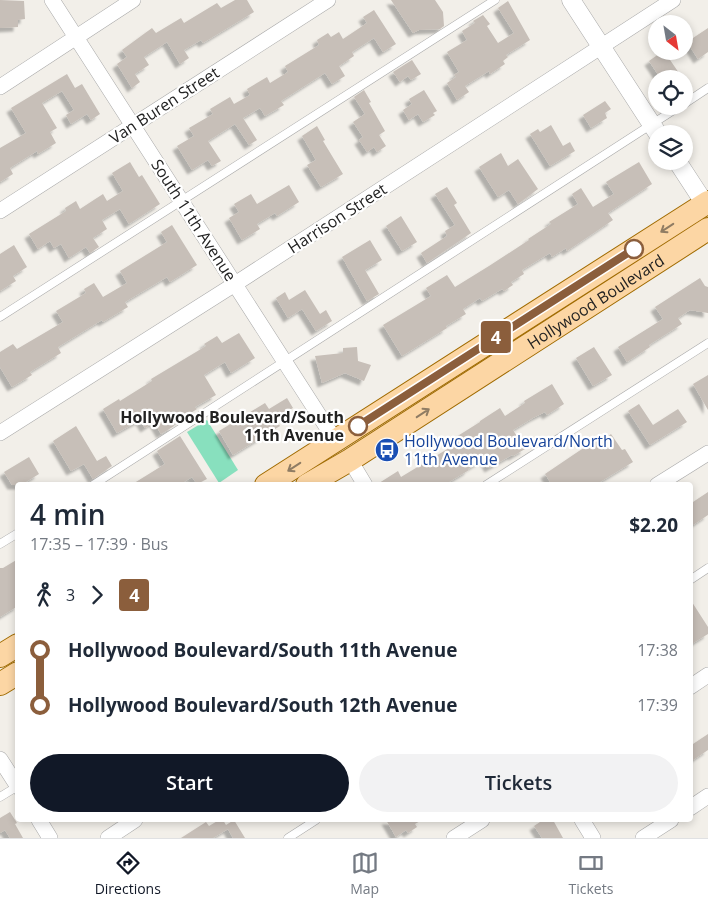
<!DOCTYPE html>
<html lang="en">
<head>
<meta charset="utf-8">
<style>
  body { margin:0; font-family:"Open Sans",sans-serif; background:#f2f2f3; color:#1f2937; height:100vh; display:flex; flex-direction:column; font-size:19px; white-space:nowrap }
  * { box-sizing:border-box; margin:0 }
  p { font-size:16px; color:#747a83 }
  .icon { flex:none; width:28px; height:28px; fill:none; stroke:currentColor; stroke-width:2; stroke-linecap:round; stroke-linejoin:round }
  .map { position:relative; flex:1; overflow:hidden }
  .panel { position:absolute; left:15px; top:482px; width:678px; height:340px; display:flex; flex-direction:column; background:#fff; border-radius:5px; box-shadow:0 2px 8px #0003 }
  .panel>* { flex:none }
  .badge { padding:0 10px; border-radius:4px; font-size:18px; line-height:32px }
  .needle { width:32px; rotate:149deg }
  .buttons { position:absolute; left:648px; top:15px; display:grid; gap:10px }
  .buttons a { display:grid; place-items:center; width:45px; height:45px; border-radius:50%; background:#fff; box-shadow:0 2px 8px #0003; font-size:25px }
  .map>.badge { position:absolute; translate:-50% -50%; box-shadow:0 0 0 2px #fff }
  .legs { display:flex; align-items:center; gap:8px; height:55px; padding:0 15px; font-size:16px }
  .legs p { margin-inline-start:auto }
  .overview { display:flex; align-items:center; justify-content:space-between; height:85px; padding:0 15px }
  h1 { font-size:28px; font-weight:600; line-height:38px }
  .action { display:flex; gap:10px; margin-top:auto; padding:10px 15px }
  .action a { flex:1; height:58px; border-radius:30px; background:#111827; color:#fff; font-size:20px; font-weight:600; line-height:58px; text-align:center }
  .action a+a { background:#f2f2f3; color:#1f2937 }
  ul { padding:0 15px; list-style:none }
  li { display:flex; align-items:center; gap:18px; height:55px; font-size:19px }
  li i { display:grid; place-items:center; width:8px; height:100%; margin:0 6px; background:currentColor }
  li i::after { content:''; width:12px; height:12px; margin:-6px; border:4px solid; border-radius:50%; background:#fff }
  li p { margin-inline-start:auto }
  li:first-child i { background:linear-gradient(#0000 50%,currentColor 0) }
  li:last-child i { background:linear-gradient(currentColor 50%,#0000 0) }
  .tabs { display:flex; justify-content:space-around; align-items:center; height:70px; border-top:1px solid #e0e1e3; background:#fff; font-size:14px; color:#747a83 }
  .tabs a { display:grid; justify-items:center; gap:2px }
  .tabs .selected { color:#111827 }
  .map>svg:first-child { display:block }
  .pitch { fill:#88e0be }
  .building { fill:#c7bfb8; filter:url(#shadow) }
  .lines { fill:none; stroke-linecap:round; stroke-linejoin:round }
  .service-casing { stroke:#a9a9a9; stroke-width:9 }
  .minor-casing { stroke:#a9a9a9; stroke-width:16 }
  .tertiary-casing { stroke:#a9a9a9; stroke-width:19 }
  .primary-casing { stroke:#a06b00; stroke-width:24 }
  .service { stroke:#fff; stroke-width:8 }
  .minor { stroke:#fff; stroke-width:15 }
  .tertiary { stroke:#fff; stroke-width:18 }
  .primary { stroke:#fcd6a4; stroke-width:22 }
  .oneway { stroke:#8f7c63 }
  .line-1-casing { stroke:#fff; stroke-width:11 }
  .line-1 { stroke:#8b5e3c; stroke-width:8 }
  .stop-1-dot { fill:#fff; stroke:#8b5e3c; stroke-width:2.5 }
  .labels { text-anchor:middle; stroke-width:4.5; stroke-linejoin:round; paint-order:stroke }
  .street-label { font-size:16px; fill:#222; stroke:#fff }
  .stop-label { font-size:16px; font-weight:bold; fill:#222; stroke:#fff; text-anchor:end }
  .transit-label { font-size:16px; fill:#164399; stroke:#fff; text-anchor:start }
</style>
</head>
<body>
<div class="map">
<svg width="708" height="838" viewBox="0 0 708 838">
  <defs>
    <filter id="shadow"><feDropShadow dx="-4.5" dy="4.5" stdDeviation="1" flood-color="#0004"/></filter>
  </defs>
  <rect width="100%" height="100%" fill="#f2efe9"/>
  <path class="pitch" d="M 207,420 L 238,470 L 219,483 L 187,432 Z"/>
  <path class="building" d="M 0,0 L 24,1 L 25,19 L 18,20 L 18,27 L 0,28 Z
    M 235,0 L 247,0 L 254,12 L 203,43 L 201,40 L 184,50 L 189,58 L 180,64 L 167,42 L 144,57 L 149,65 L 135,74 L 140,82 L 132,88 L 117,64 L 127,57 L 122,50 L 152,28 L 156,33 L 181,18 L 184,23 L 217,3 L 221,8 Z
    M 391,0 L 435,0 L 443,12 L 444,26 L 440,29 L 419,30 L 413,33 Z
    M 508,1 L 530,40 L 506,55 L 508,57 L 503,61 L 505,64 L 490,74 L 489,71 L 465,86 L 469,92 L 457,100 L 447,83 L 456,77 L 454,75 L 459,72 L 447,52 L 467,40 L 462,31 L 475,23 L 473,21 L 483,15 L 490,24 L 487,26 L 498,43 L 514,33 L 498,8 Z
    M 374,10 L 396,44 L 383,52 L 374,38 L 352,52 L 354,56 L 339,66 L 345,76 L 332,84 L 325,73 L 281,101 L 284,105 L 265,116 L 260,108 L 243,118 L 257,140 L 249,145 L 235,124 L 208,141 L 221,161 L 212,166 L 208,160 L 192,170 L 177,146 L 194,136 L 189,128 L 213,114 L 210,109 L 230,97 L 234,104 L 250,95 L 247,89 L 267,77 L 270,83 L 288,72 L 285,66 L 319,45 L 317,40 L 328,33 L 331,37 L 339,32 L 343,39 L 367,23 L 363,17 Z
    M 708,28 L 708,52 L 698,59 L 687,42 Z
    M 663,51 L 664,51 L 683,79 L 661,79 L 649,61 Z
    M 412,60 L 421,74 L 411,80 L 408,76 L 400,82 L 393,72 Z
    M 67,74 L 75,88 L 82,84 L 100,114 L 91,120 L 87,114 L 71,124 L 66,115 L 74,110 L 62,91 L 42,103 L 57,128 L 50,132 L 56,143 L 38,154 L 37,151 L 10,168 L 13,174 L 0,182 L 0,148 L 26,133 L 11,108 Z
    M 364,90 L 371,102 L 369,103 L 385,131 L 379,135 L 386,146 L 377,152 L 374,147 L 367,152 L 359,140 L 363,137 L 353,122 L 365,114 L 354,97 Z
    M 424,90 L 437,111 L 433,113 L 435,115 L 423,122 L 418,114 L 409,120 L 403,110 L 412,104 L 409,99 Z
    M 605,101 L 611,109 L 605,113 L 607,118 L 591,128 L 583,115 Z
    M 551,125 L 563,146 L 570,142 L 575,151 L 550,166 L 530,134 L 538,129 L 540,132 Z
    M 317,126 L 325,140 L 323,141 L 343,174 L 321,187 L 307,165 L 316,160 L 302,136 Z
    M 501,153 L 508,166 L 518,159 L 538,189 L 518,204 L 509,190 L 498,197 L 479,167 Z
    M 130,162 L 139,177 L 142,175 L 160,204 L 129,224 L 120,209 L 102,220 L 107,229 L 93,238 L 99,247 L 90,253 L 86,247 L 69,258 L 61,244 L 54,248 L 50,241 L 38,249 L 29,234 L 66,211 L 65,208 L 76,201 L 80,209 L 103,194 L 107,201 L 123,191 L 112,173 Z
    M 639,162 L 652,184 L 608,213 L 613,220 L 567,251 L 566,248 L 552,257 L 550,253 L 522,270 L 524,274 L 511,282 L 513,285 L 504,291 L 502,289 L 482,301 L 480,298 L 463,309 L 466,314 L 446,326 L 447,328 L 402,356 L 383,325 L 431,296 L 426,288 L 447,275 L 455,287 L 489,266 L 529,240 L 528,239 L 551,224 L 549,222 L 578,204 L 572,194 L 581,188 L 593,207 L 614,194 L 606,182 Z
    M 289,185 L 299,202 L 277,216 L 275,213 L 257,224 L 260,229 L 242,240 L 229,218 L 239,212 L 234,204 L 251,194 L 257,204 Z
    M 447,187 L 457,203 L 454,205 L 471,233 L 427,263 L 421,253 L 447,236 L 445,231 L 455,225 L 435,194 Z
    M 401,216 L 417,242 L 402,251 L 386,226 Z
    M 172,225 L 197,265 L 170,282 L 167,277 L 125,302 L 128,307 L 103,322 L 102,320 L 58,347 L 61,353 L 30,372 L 32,375 L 12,387 L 0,367 L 0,352 L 13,344 L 17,349 L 63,322 L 56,311 L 86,293 L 84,289 L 94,283 L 103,297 L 127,283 L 120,271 L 167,242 L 161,232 Z
    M 370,240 L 382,260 L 365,270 L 379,294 L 367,301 L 342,257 Z
    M 14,245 L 27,267 L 13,276 L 16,281 L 0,291 L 0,254 Z
    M 700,278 L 705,286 L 708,287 L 708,313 L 690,310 L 678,318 L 682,324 L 649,345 L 650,347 L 627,362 L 618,347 L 663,319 L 655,307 Z
    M 305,290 L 320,314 L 326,310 L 332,321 L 316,331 L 302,309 L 288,318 L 276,298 L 285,292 L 289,300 Z
    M 239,333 L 255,358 L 231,373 L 225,362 L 204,375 L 216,395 L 195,407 L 197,409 L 173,424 L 174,426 L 161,434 L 154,422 L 145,428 L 140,420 L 117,433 L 103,409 L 119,399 L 120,401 L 152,381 L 151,379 L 206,346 L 204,344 L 217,336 L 222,343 Z
    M 357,347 L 358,361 L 371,365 L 364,381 L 345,373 L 322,383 L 315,356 L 343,353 L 343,348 Z
    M 594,347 L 612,375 L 593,386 L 576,358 Z
    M 708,375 L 708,410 L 693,384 Z
    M 552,384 L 564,404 L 547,415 L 545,412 L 533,418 L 513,430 L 525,449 L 513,456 L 512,455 L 489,468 L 484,459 L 468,469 L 469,470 L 444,485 L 376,485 L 398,471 L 401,477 L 459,442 L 456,437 L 480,422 L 480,421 L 500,408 L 505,416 L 525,403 L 524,401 Z
    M 287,398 L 293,408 L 275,418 L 280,426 L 233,455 L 219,431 L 265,403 L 269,409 Z
    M 639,404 L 653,425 L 678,409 L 687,422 L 650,445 L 628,411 Z
    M 76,426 L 97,461 L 106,456 L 112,466 L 93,479 L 84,464 L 71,471 L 53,441 Z
    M 611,434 L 622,450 L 625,449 L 633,462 L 595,485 L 552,485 L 545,474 L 579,451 L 605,435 L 606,438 Z
    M 180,436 L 207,479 L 197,484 L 192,477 L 179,485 L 131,485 L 165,464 L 157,451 Z
    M 29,457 L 39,474 L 21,485 L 12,485 L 4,472 Z
    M 708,492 L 708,515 L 690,527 L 690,504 Z
    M 18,559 L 18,606 L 0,617 L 0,568 L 3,568 Z
    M 690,599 L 708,627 L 708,634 L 690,645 Z
    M 708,734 L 708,750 L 690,762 L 690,746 Z
    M 10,812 L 17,823 L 15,824 L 23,838 L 10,838 L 5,830 L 0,833 L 0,818 Z
    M 219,820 L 223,820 L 226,825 L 234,820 L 245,838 L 233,838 L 228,829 L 213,838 L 181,838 L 206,822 L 209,826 Z
    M 386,820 L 422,820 L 415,824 L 417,827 L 408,833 L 406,830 L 396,837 Z
    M 543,820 L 553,820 L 563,838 L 542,838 L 534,826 Z"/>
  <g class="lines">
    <g class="service-casing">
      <path id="service" d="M 684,104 L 708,88
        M 0,317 L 495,0
        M 93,485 L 680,106
        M 486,485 L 708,343
        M 0,544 L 18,533
        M 690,580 L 708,568
        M 0,797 L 18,786
        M 288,838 L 316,820"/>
    </g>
    <g class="minor-casing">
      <path id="minor" d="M 52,0 L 335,440
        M 0,87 L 133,0
        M 0,211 L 328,0
        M 0,433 L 235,284 L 673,0
        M 350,460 L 365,485
        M 657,485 L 708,453
        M 690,687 L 708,675
        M 0,759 L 18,787
        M 690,808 L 708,796
        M 39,820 L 50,838
        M 582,820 L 593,838
        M 108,838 L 135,820
        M 454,838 L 482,820
        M 643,838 L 671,820"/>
    </g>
    <g class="tertiary-casing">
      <path id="tertiary" d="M 571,0 L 658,134
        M 677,161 L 705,204"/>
    </g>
    <g class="primary-casing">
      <g id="primary">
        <path d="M 266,485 L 708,202"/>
        <path id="s1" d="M 307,485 L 350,460 L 708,229"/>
        <path d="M 0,656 L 18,645"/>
        <path d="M 0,684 L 18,673"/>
      </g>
    </g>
    <use href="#service" class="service"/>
    <use href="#minor" class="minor"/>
    <use href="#tertiary" class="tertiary"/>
    <use href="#primary" class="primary"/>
  </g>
  <defs><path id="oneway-shaft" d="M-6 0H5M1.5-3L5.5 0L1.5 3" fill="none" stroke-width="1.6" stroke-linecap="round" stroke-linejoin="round" transform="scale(1.25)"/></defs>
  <g class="oneway">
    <use href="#oneway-shaft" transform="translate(667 228) rotate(147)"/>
    <use href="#oneway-shaft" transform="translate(423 413) rotate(-33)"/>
    <use href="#oneway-shaft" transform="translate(294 467) rotate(147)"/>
  </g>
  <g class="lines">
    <g class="line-1-casing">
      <path id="line-1" d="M 358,426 L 634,249"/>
    </g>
    <use href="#line-1" class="line-1"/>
  </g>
  <defs>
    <g id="bus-disc" transform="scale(1.25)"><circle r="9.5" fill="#1a4fb4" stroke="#fff"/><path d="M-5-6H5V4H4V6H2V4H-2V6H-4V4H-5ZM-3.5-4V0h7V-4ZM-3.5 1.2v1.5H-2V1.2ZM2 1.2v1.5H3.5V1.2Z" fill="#fff"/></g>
  </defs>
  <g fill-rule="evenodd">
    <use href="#bus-disc" x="387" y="450"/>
  </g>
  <g class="stop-1-dot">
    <circle cx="634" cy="249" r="9"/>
    <circle cx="358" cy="426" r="9"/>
  </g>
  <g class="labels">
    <g class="street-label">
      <text transform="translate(164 105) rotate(-33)" y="6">Van Buren Street</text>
      <text transform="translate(337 218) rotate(-33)" y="6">Harrison Street</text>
      <text transform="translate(194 220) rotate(57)" y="6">South 11th Avenue</text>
      <text dy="6" stroke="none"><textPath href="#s1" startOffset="342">Hollywood Boulevard</textPath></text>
    </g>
    <g class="stop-label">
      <text x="344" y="423">Hollywood Boulevard/South<tspan x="344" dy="18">11th Avenue</tspan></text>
    </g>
    <g class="transit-label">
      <text x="404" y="447">Hollywood Boulevard/North<tspan x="404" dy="18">11th Avenue</tspan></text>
    </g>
  </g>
</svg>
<div class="buttons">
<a><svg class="needle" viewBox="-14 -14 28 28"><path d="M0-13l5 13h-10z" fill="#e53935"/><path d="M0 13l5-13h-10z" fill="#747a83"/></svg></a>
<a><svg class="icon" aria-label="locate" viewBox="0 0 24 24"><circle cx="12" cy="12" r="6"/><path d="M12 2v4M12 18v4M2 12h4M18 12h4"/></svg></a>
<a><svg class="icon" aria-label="layers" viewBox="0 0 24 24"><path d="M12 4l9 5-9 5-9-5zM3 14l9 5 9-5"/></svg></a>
</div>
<b class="badge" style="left:496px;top:337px;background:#8b5e3c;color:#fff">4</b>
<section class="panel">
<div class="overview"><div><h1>4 min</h1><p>17:35 – 17:39 · Bus</p></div><b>$2.20</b></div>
<div class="legs"><svg class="icon" aria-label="walk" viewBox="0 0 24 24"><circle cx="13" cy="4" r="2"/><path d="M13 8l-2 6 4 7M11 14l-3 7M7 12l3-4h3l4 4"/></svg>3<svg class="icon" aria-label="forward" viewBox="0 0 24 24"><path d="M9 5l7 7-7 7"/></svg><b class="badge" style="background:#8b5e3c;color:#fff">4</b></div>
<ul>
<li><i style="color:#8b5e3c"></i><b>Hollywood Boulevard/South 11th Avenue</b><p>17:38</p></li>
<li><i style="color:#8b5e3c"></i><b>Hollywood Boulevard/South 12th Avenue</b><p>17:39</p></li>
</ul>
<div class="action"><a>Start</a><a>Tickets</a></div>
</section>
</div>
<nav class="tabs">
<a class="selected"><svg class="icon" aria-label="directions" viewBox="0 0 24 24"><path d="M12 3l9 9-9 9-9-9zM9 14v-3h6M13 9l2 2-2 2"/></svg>Directions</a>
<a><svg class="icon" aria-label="map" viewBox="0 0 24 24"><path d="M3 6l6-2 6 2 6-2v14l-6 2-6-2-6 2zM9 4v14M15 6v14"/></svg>Map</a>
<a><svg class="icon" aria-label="tickets" viewBox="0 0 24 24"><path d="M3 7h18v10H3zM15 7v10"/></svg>Tickets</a>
</nav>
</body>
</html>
